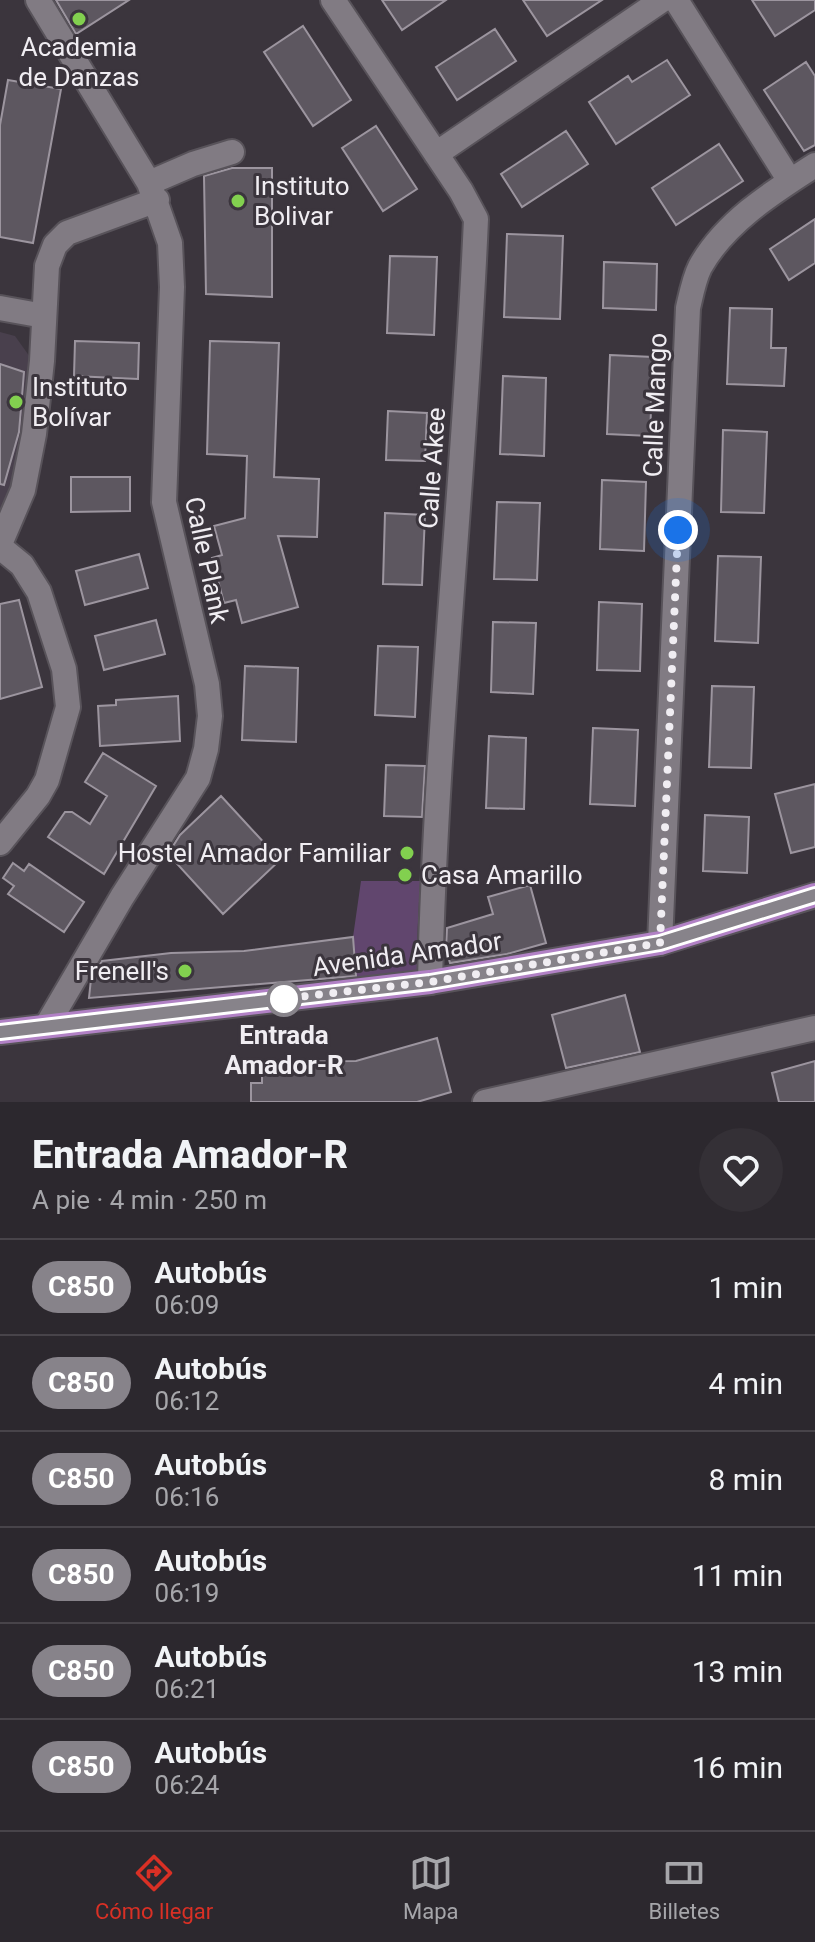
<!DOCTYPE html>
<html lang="es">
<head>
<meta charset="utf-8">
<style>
  body { margin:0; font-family:Roboto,sans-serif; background:#343036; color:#f1f3f6; height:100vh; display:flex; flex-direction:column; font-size:30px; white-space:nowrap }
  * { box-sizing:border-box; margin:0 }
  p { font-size:26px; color:#a6a6aa }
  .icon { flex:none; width:44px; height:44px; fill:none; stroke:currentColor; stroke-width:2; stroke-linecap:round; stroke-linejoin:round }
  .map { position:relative; height:1102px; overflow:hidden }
  .drawer { display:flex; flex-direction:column; background:#2c282e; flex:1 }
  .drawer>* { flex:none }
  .badge { padding:0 16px; border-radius:26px; font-size:28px; line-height:52px }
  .you { position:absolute; width:40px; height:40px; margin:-20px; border:6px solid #fff; border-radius:50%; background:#1a73e8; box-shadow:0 0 0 12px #1a73e833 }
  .map>.badge { position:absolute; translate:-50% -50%; box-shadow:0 0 0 4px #fff }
  .round { display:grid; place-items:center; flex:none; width:84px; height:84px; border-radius:42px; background:#343036 }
  .summary { display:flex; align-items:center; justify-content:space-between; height:136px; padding:0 32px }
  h1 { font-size:38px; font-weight:800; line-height:60px }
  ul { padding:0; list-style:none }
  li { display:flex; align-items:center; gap:24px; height:96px; padding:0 32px; border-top:2px solid #48444a }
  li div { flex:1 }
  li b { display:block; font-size:30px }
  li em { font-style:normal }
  li .badge { min-width:88px; font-weight:700; text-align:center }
  .tabs { display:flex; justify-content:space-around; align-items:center; height:112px; border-top:2px solid #48444a; background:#2c282e; font-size:22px; color:#a6a6aa }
  .tabs a { display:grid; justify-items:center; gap:4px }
  .tabs .active { color:#d93025 }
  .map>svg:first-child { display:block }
  .built { fill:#49404d }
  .green { fill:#61466e }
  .building { fill:#5d5760; stroke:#9c959f; stroke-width:2 }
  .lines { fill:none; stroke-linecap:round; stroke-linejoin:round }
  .minor-casing { stroke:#58535a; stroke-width:28 }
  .major-casing { stroke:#58535a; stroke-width:28 }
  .minor { stroke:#817b83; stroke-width:24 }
  .major { stroke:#b181c5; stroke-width:24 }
  .line-casing { stroke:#fff; stroke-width:18 }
  .line { stroke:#87838a; stroke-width:12 }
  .walk { stroke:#f0edf2; stroke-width:8; stroke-dasharray:0 14.4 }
  .poi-dot { fill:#82d04f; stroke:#3b353d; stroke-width:3 }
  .stop-dot { fill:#fff; stroke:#87838a; stroke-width:4 }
  .labels { text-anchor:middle; stroke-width:6; stroke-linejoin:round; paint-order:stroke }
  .poi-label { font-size:26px; fill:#f0edf2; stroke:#3b353d; text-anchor:start }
  .street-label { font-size:26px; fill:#f0edf2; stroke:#3b353d }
  .stop-label { font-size:26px; font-weight:bold; fill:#f0edf2; stroke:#3b353d }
</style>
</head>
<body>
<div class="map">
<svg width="815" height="1102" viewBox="0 0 815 1102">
  <rect width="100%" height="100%" fill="#3b353d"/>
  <path class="built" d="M 0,332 L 15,336 L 35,364 L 27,440 L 0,524 Z"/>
  <path class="green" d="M 361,881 L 420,881 L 416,963 L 423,975 L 356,979 L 353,937 Z"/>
  <path class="building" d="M 56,0 L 129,0 L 76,34 Z
    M 382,0 L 446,0 L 402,30 Z
    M 523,0 L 602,0 L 547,36 Z
    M 752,0 L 815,0 L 815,10 L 775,36 Z
    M 303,26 L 351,100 L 313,126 L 264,52 Z
    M 495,29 L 516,61 L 457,100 L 436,67 Z
    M 667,60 L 690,95 L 616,144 L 589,102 L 628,76 L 632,82 Z
    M 806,62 L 815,76 L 815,145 L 804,151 L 764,90 Z
    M 8,80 L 61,89 L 33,243 L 0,237 L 0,125 Z
    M 376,126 L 417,189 L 383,211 L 342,148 Z
    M 566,131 L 588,164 L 522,207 L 501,174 Z
    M 719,144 L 743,181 L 676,225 L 652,188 Z
    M 232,168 L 272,168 L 272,297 L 206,294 L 204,176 Z
    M 815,219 L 815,263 L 789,280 L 770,249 Z
    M 507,234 L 563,236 L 560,319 L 504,317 Z
    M 390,256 L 437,257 L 434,335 L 387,333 Z
    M 604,262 L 657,264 L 656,310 L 603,308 Z
    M 730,308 L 772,309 L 771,348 L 786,348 L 784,386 L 727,384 Z
    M 75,341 L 139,343 L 138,379 L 74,376 Z
    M 210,341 L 279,343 L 274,477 L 319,479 L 317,537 L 278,536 L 298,607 L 242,623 L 236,600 L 224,603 L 212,558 L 222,555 L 214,526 L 245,518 L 247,456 L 207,454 Z
    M 610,355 L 653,357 L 650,436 L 607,434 Z
    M 0,364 L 24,372 L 19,432 L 4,485 L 0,484 Z
    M 503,376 L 546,378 L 544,456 L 500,454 Z
    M 388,411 L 427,413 L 425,461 L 386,460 Z
    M 723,430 L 767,432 L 764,513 L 721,512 Z
    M 71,477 L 130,477 L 130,511 L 71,512 Z
    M 602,480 L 646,482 L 644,551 L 600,549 Z
    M 497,502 L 540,503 L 537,580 L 494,579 Z
    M 385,513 L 425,515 L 422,585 L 383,584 Z
    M 139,554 L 148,588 L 85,605 L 76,571 Z
    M 718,556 L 761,557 L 758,643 L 715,641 Z
    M 19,600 L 42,687 L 0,699 L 0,604 Z
    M 599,602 L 642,604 L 640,671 L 597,670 Z
    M 156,620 L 165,654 L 104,670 L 95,636 Z
    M 493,622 L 536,623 L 533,694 L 491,692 Z
    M 378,646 L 418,647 L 415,717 L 375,715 Z
    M 245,666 L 298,668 L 296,742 L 242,740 Z
    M 712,686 L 754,687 L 751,768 L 709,767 Z
    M 178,696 L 180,741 L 100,746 L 98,706 L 116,705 L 116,700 Z
    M 593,728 L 638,730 L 635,806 L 590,804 Z
    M 489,736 L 526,738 L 524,809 L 486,808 Z
    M 103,753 L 156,786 L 104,874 L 48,837 L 65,812 L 72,812 L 90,824 L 107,796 L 85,782 Z
    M 386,765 L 425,766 L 422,817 L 384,816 Z
    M 815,784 L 815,847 L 791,853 L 775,794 Z
    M 221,796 L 280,860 L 223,914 L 168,854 L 180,835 Z
    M 705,815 L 749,817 L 747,873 L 703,871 Z
    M 13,863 L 24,871 L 29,864 L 84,902 L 64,932 L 8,894 L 14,886 L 3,878 Z
    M 530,885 L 546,943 L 507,954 L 450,963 L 446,949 L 447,928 L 493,914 L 488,897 Z
    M 353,937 L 356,976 L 89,998 L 91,979 L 102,961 L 171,953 L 244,951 Z
    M 625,995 L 640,1052 L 566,1068 L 552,1015 Z
    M 437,1038 L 451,1092 L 417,1102 L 251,1102 L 251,1083 L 262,1083 L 262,1062 L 356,1061 Z
    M 815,1061 L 815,1102 L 779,1102 L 772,1073 Z"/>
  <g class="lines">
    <g class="minor-casing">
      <path id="minor" d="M 38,0 L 149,183 L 170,243 L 172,287 L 164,502 L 207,684 L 210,716 L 206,749 L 198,778 L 122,897 L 47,1025
        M 333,0 L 461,191 L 476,219 C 465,474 436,728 430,982
        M 676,0 L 790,181
        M 436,154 L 662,0
        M 149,183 L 193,164 L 232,152
        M 0,308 L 44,316
        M 0,544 L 23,490 L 34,434 L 42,361 L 47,266 L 55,245 L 67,233 L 157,200
        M 0,547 L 22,565 L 39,592 L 64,669 L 68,707 L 47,780 L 38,796 L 0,843
        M 660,943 L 688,308 C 691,295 694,279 700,267 C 725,222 773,192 815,165
        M 485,1102 L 815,1028"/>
    </g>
    <g class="major-casing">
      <path id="major" d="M 0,1032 L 430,982 L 660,943 L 815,895"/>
    </g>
    <use href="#minor" class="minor"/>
    <use href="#major" class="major"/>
  </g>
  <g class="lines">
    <g class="line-casing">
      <path id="line" d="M 0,1032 L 430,982 L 660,943 L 815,895"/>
    </g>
    <use href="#line" class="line"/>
    <path class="walk" d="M 284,999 L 280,999 L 430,982 L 660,943 L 678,530"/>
  </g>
  <g class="poi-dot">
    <circle cx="79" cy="19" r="8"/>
    <circle cx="238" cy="201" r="8"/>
    <circle cx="16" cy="402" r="8"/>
    <circle cx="407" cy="853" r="8"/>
    <circle cx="405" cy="875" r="8"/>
    <circle cx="185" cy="971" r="8"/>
  </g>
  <circle class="stop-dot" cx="284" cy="999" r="16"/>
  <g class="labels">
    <g class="poi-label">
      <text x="79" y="56" text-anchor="middle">Academia<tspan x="79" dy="30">de Danzas</tspan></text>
      <text x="254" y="195">Instituto<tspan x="254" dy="30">Bolivar</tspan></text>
      <text x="32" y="396">Instituto<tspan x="32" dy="30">Bolívar</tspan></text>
      <text x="391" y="862" text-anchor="end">Hostel Amador Familiar</text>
      <text x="421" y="884">Casa Amarillo</text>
      <text x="169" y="980" text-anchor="end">Frenell's</text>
    </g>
    <g class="street-label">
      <text transform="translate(655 405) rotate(-88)" y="9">Calle Mango</text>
      <text transform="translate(432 468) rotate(-86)" y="9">Calle Akee</text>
      <text transform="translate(207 560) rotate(78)" y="9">Calle Plank</text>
      <text transform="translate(407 954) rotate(-8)" y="9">Avenida Amador</text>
    </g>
    <g class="stop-label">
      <text x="284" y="1044">Entrada<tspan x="284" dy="30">Amador-R</tspan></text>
    </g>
  </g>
</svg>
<div class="you" style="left:678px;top:530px"></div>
</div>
<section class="drawer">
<div class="summary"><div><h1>Entrada Amador-R</h1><p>A pie · 4 min · 250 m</p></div><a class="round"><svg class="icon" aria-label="heart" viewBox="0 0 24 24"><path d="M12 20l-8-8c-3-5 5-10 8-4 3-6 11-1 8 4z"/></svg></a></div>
<ul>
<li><span class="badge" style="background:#87838a;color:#fff">C850</span><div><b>Autobús</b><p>06:09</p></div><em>1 min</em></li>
<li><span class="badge" style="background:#87838a;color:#fff">C850</span><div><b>Autobús</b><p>06:12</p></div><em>4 min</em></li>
<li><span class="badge" style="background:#87838a;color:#fff">C850</span><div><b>Autobús</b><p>06:16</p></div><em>8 min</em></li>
<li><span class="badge" style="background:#87838a;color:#fff">C850</span><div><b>Autobús</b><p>06:19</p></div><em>11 min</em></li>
<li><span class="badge" style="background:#87838a;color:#fff">C850</span><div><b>Autobús</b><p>06:21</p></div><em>13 min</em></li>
<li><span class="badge" style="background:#87838a;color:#fff">C850</span><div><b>Autobús</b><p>06:24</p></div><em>16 min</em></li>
</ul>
</section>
<nav class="tabs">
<a class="active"><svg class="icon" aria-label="directions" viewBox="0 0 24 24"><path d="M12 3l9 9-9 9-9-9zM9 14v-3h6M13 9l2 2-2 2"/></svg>Cómo llegar</a>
<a><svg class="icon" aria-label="map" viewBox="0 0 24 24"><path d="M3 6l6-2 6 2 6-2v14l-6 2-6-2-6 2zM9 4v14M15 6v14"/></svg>Mapa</a>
<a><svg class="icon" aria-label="tickets" viewBox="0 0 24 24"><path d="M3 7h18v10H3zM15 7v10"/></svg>Billetes</a>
</nav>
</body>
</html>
